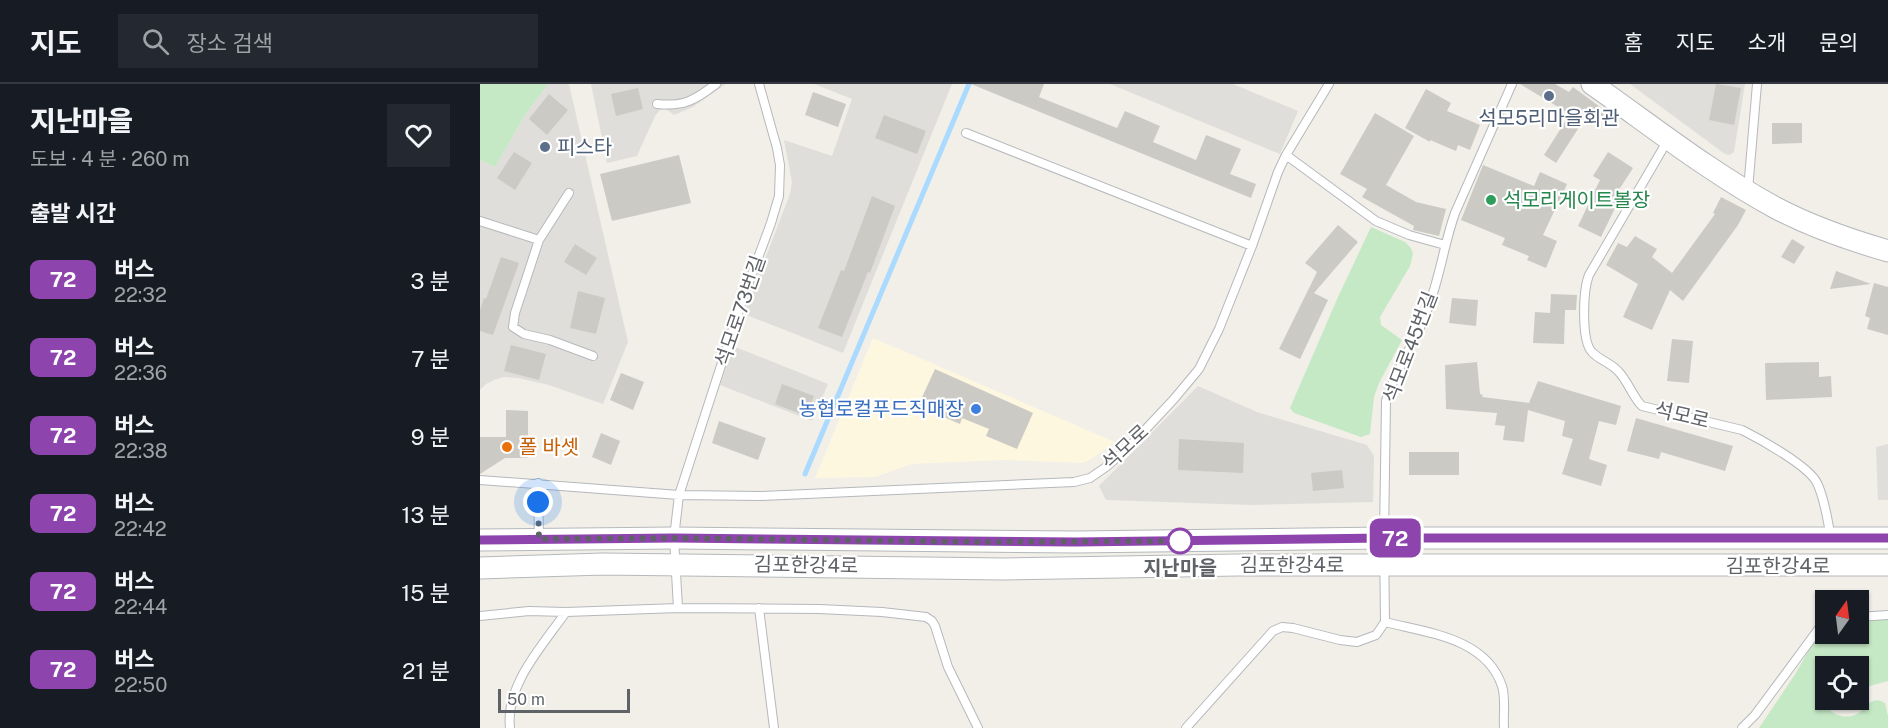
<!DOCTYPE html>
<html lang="ko">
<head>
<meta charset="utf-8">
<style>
  body { margin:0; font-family:"Public Sans","Noto Sans KR",sans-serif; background:#242831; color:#f1f3f6; height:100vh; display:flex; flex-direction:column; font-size:22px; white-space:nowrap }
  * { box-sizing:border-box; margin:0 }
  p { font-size:20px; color:#9ea1a6 }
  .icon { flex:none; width:33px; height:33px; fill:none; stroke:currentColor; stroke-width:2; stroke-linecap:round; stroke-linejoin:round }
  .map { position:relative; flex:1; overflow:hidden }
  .sheet { display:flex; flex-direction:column; background:#171b24; width:480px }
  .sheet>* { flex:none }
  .badge { padding:0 12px; border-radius:9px; font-size:21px; line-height:39px }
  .needle { width:39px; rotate:14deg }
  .controls { position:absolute; left:1335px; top:506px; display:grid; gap:12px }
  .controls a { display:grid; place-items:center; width:54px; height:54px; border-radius:0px; background:#171b24; box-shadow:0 2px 4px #0004; font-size:30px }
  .scale { position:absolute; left:18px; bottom:15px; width:132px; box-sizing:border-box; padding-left:6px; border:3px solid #5f6368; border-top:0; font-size:16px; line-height:21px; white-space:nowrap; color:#5f6368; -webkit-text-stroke:4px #fff; paint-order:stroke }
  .you { position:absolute; width:30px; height:30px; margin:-15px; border:4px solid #fff; border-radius:50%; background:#1a73e8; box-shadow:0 0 0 9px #1a73e833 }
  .map>.badge { position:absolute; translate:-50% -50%; box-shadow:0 0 0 3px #fff }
  h2 { padding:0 30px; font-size:22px; line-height:54px }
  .round { display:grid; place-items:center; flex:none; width:63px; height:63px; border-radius:0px; background:#242831 }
  .overview { display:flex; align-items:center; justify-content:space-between; height:102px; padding:0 30px }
  h1 { font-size:28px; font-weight:800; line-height:45px }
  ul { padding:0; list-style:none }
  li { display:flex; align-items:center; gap:18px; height:78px; padding:0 30px }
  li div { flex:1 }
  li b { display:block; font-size:22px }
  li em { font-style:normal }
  li .badge { min-width:66px; font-weight:700; text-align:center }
  header { display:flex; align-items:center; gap:36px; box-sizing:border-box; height:84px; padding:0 30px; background:#171b24; border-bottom:2px solid #363941 }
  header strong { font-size:28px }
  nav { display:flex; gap:33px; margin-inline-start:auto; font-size:21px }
  .search { width:420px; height:54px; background:#242831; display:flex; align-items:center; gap:15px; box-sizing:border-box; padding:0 21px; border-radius:0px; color:#9ea1a6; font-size:22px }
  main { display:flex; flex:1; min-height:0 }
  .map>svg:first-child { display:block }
  .commercial { fill:#fef7e0 }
  .industrial { fill:#e0deda }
  .green { fill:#c5e8c5 }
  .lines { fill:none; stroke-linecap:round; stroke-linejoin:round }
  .stream { stroke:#aadaff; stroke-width:5 }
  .building { fill:#cccac5 }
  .service-casing { stroke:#b5b8bc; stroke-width:10 }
  .tertiary-casing { stroke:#b5b8bc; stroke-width:23 }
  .service { stroke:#fff; stroke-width:8 }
  .tertiary { stroke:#fff; stroke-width:21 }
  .line-casing { stroke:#fff; stroke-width:14 }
  .line { stroke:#8e44ad; stroke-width:9 }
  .walk { stroke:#5f6368; stroke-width:6; stroke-dasharray:0 10.8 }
  .service-dot { fill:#5c6f8a; stroke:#fff; stroke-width:2 }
  .leisure-dot { fill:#2e9e5b; stroke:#fff; stroke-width:2 }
  .shop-dot { fill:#3f7fe0; stroke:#fff; stroke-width:2 }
  .food-dot { fill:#e8710a; stroke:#fff; stroke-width:2 }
  .stop-dot { fill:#fff; stroke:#8e44ad; stroke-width:3 }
  .labels { text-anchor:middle; stroke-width:4.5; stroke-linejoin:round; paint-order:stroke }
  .service-label { font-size:20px; fill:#4e5e75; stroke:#fff }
  .leisure-label { font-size:20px; fill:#27864d; stroke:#fff; text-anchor:start }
  .street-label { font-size:20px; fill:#5f6368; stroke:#fff }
  .shop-label { font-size:20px; fill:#366cbe; stroke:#fff; text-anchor:end }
  .food-label { font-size:20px; fill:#c56008; stroke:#fff; text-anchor:start }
  .stop-label { font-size:20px; font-weight:bold; fill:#5f6368; stroke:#fff }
</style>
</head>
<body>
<header>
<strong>지도</strong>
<div class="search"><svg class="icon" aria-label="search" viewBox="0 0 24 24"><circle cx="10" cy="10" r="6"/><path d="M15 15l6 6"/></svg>장소 검색</div>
<nav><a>홈</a><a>지도</a><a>소개</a><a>문의</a></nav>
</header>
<main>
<section class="sheet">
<div class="overview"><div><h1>지난마을</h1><p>도보 · 4 분 · 260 m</p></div><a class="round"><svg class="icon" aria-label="heart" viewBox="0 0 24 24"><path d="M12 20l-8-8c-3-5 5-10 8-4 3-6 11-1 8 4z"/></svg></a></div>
<h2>출발 시간</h2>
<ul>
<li><span class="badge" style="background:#8e44ad;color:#fff">72</span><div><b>버스</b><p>22:32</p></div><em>3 분</em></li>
<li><span class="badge" style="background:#8e44ad;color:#fff">72</span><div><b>버스</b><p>22:36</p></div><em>7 분</em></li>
<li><span class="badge" style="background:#8e44ad;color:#fff">72</span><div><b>버스</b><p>22:38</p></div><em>9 분</em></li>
<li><span class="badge" style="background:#8e44ad;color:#fff">72</span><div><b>버스</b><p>22:42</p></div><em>13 분</em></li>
<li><span class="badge" style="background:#8e44ad;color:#fff">72</span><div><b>버스</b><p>22:44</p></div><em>15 분</em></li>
<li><span class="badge" style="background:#8e44ad;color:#fff">72</span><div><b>버스</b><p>22:50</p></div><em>21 분</em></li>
</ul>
</section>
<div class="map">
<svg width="1408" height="644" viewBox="0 0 1408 644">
  <rect width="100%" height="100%" fill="#f1efe8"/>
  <path class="commercial" d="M 393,254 L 635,358 L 613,374 L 603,379 L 523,376 L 432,380 L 395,393 L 335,394 Z"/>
  <path class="industrial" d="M 68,0 L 89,0 L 148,258 L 123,320 L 69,301 L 38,294 L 24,293 L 14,296 L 6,300 L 0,306 L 0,76 L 15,83 L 45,31 Z
    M 111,0 L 246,0 L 213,23 L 194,31 L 186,25 L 180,26 L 175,32 L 157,72 L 127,79 Z
    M 334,0 L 472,0 L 363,269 L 264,230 L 310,110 L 312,98 L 304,56 L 352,72 L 372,15 Z
    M 630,0 L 753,0 L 818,27 L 800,70 Z
    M 1150,0 L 1265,0 L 1254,68 L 1250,71 L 1245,70 Z
    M 253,262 L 348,300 L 332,337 L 240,301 Z
    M 718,302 L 777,328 L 887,361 L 894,372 L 893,418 L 772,421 L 626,416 L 619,402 Z
    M 1408,360 L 1408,416 L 1398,416 L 1396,363 Z"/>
  <path class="green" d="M 0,0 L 68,0 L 45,31 L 15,83 L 0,76 Z
    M 891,143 L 925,158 L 931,164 L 933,170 L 930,182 L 900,233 L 901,241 L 922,256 L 899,299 L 894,313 L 890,350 L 881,353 L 814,329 L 810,324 L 858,213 Z
    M 1408,528 L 1408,597 L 1386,603 L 1379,598 L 1378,582 L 1346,582 C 1345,590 1340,597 1340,605 C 1339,623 1360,639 1377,630 C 1383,627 1385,620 1391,618 C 1396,615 1400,616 1405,619 L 1408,632 L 1408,644 L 1279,644 L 1316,589 L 1345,537 L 1346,549 L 1378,549 L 1379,530 Z"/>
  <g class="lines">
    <path class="stream" d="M 325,390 L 489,0"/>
  </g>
  <path class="building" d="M 491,0 L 564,0 L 559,13 L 637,44 L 645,27 L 680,42 L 673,58 L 716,76 L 726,51 L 761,65 L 750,90 L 776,100 L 771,114 Z
    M 1040,0 L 1075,0 L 1089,8 L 1093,3 L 1127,28 L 1120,39 L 1107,31 L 1076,79 L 1064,71 L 1090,30 Z
    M 1236,0 L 1261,4 L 1254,41 L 1229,36 Z
    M 158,4 L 163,25 L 136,32 L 131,10 Z
    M 946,5 L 971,19 L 967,27 L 1000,41 L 990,66 L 978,61 L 976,67 L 950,56 L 950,58 L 925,44 Z
    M 333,8 L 366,20 L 358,43 L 325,31 Z
    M 69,10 L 88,26 L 67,51 L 49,35 Z
    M 895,29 L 934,52 L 906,101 L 936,118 L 966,125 L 959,152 L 933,146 L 934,142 L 882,113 L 887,105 L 860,90 Z
    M 404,31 L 446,47 L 437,70 L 395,54 Z
    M 1292,39 L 1322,39 L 1322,59 L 1292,60 Z
    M 34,68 L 52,79 L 35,106 L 17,94 Z
    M 1128,68 L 1153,84 L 1133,115 L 1138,118 L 1121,153 L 1098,142 L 1120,96 L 1113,92 Z
    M 199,71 L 211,119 L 132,137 L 120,90 Z
    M 1003,81 L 1054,102 L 1060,88 L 1087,100 L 1063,151 L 1077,157 L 1066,184 L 1047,176 L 1049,172 L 1022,161 L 1025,154 L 981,136 Z
    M 392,112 L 415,122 L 390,189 L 388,188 L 362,253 L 338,244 L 361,186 L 364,187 Z
    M 1241,113 L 1266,126 L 1258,141 L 1203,217 L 1190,206 L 1172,246 L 1143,233 L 1158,200 L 1126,181 L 1138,159 L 1147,163 L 1155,152 L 1177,165 L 1172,173 L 1192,189 L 1235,130 L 1233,129 Z
    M 858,141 L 878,158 L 834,209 L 848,216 L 820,275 L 799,265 L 837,188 L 825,179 Z
    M 1312,155 L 1325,163 L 1314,180 L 1301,173 Z
    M 95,160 L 117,174 L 106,191 L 84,178 Z
    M 21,173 L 39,179 L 13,251 L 0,247 L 0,226 L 4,214 L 6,215 Z
    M 1356,187 L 1391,200 L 1350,205 Z
    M 1394,199 L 1408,203 L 1408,251 L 1387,245 L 1390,234 L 1385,232 Z
    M 98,207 L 125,214 L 116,250 L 90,244 Z
    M 1071,210 L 1097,211 L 1096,226 L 1085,226 L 1084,260 L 1053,259 L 1055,228 L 1070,229 Z
    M 972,214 L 998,216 L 996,242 L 969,239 Z
    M 1192,255 L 1213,257 L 1209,299 L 1187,297 Z
    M 31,261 L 66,270 L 59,296 L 24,287 Z
    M 997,278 L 1000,310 L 1003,311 L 1002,313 L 1049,319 L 1058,297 L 1141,322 L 1136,341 L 1119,337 L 1109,375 L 1127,381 L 1121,402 L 1082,390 L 1093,355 L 1082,352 L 1085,337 L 1048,326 L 1044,358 L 1023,356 L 1025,342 L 1015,341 L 1017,329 L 966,325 L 965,281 Z
    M 1339,278 L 1339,293 L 1351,292 L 1352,313 L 1286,316 L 1285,279 Z
    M 455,285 L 553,329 L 537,365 L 506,352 L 509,345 L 482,334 L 480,340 L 438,322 Z
    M 141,289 L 164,298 L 153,326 L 130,316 Z
    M 302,300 L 334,312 L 326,332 L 295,320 Z
    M 26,326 L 48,327 L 48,374 L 25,374 L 0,390 L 0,353 L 26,353 Z
    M 1156,334 L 1253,362 L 1245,387 L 1181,368 L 1179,375 L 1147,367 Z
    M 239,337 L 286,354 L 278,376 L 232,359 Z
    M 121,349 L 140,357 L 131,381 L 112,373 Z
    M 699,355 L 764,359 L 763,389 L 698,386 Z
    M 929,368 L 979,368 L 979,391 L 929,391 Z
    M 862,386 L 864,404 L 833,407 L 831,389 Z"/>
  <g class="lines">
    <g class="service-casing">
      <path id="service" d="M 177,20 C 204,23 215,16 236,0
        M 486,49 L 772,162
        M 1189,54 L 1109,191 C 1103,206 1101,257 1112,268 C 1119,276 1131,279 1138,287 C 1148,297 1152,312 1162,322 L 1262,346 C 1280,355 1329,382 1337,399 C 1345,415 1347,435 1351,453
        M 806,71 L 896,137 L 929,151 L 965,161
        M 1268,106 L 1277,0
        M 0,137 L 59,156 L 89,109
        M 59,156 L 35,229 L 33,243 L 44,250 L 70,256 L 113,272
        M 0,396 L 199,411 L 280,412 L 594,398 L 610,394 L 626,383 L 650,362 L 694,315 L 719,285 L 739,245 L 772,162 L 798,88 L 806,71 L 849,0
        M 58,399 L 59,455
        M 198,524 L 339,525 L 402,528 L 446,533 L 452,537 L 455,542 L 468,583 L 498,644
        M 279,524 L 294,644
        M 0,532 L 49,527 L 86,528 L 198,524 L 194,454 L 199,411 L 262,217 L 291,139 L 299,112 L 300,81 L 297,64 L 279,0
        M 1378,533 L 1408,531
        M 905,538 C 948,549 1006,554 1022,602 C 1026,614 1023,631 1024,644
        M 30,644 C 25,601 63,561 86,528
        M 706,644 L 793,547 L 802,543 L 813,544 L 860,556 L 877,558 L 896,551 L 905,538 L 904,454 L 906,317 C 916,284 937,256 948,224 C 960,193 964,160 975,129 L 1032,0
        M 1262,644 L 1275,631 L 1346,535"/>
    </g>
    <g class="tertiary-casing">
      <path id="tertiary" d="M 1112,0 C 1172,42 1231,89 1296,124 C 1332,143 1370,156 1408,167
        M 0,456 L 194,454 L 596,458 L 904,454 L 1408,454
        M 0,484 L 123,480 L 524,485 L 758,481 L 1408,481"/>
    </g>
    <use href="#service" class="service"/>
    <use href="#tertiary" class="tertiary"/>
  </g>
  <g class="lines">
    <g class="line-casing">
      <path id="line" d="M 0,456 L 194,454 L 596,458 L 904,454 L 1408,454"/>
    </g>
    <use href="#line" class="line"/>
    <path class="walk" d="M 58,418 L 59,455 L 194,454 L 500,458 L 700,457"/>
  </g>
  <g class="service-dot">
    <circle cx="1069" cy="12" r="6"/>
    <circle cx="65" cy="63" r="6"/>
  </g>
  <circle class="leisure-dot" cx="1011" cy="116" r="6"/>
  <circle class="shop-dot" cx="496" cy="325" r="6"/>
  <circle class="food-dot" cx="27" cy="363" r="6"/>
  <circle class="stop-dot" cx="700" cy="457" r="12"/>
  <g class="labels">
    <g class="service-label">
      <text x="1069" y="41">석모5리마을회관</text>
      <text x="77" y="70" text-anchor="start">피스타</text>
    </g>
    <g class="leisure-label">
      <text x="1023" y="123">석모리게이트볼장</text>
    </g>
    <g class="street-label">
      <text transform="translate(260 227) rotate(-71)" y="7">석모로73번길</text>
      <text transform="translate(930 263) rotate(-69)" y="7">석모로45번길</text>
      <text transform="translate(1202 331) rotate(13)" y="7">석모로</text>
      <text transform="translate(645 363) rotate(-43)" y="7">석모로</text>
      <text transform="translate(326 481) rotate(1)" y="7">김포한강4로</text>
      <text x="812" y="488">김포한강4로</text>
      <text x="1298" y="489">김포한강4로</text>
    </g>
    <g class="shop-label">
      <text x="484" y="332">농협로컬푸드직매장</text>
    </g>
    <g class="food-label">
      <text x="39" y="370">폴 바셋</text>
    </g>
    <g class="stop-label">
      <text x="700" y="491">지난마을</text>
    </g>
  </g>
</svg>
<div class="controls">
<a><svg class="needle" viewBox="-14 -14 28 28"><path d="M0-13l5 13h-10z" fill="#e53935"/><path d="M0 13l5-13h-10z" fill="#9ea1a6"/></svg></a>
<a><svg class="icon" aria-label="locate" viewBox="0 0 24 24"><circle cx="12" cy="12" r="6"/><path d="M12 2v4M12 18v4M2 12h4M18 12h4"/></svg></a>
</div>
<div class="scale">50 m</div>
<div class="you" style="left:58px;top:418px"></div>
<b class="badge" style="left:915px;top:454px;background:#8e44ad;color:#fff">72</b>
</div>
</main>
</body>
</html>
